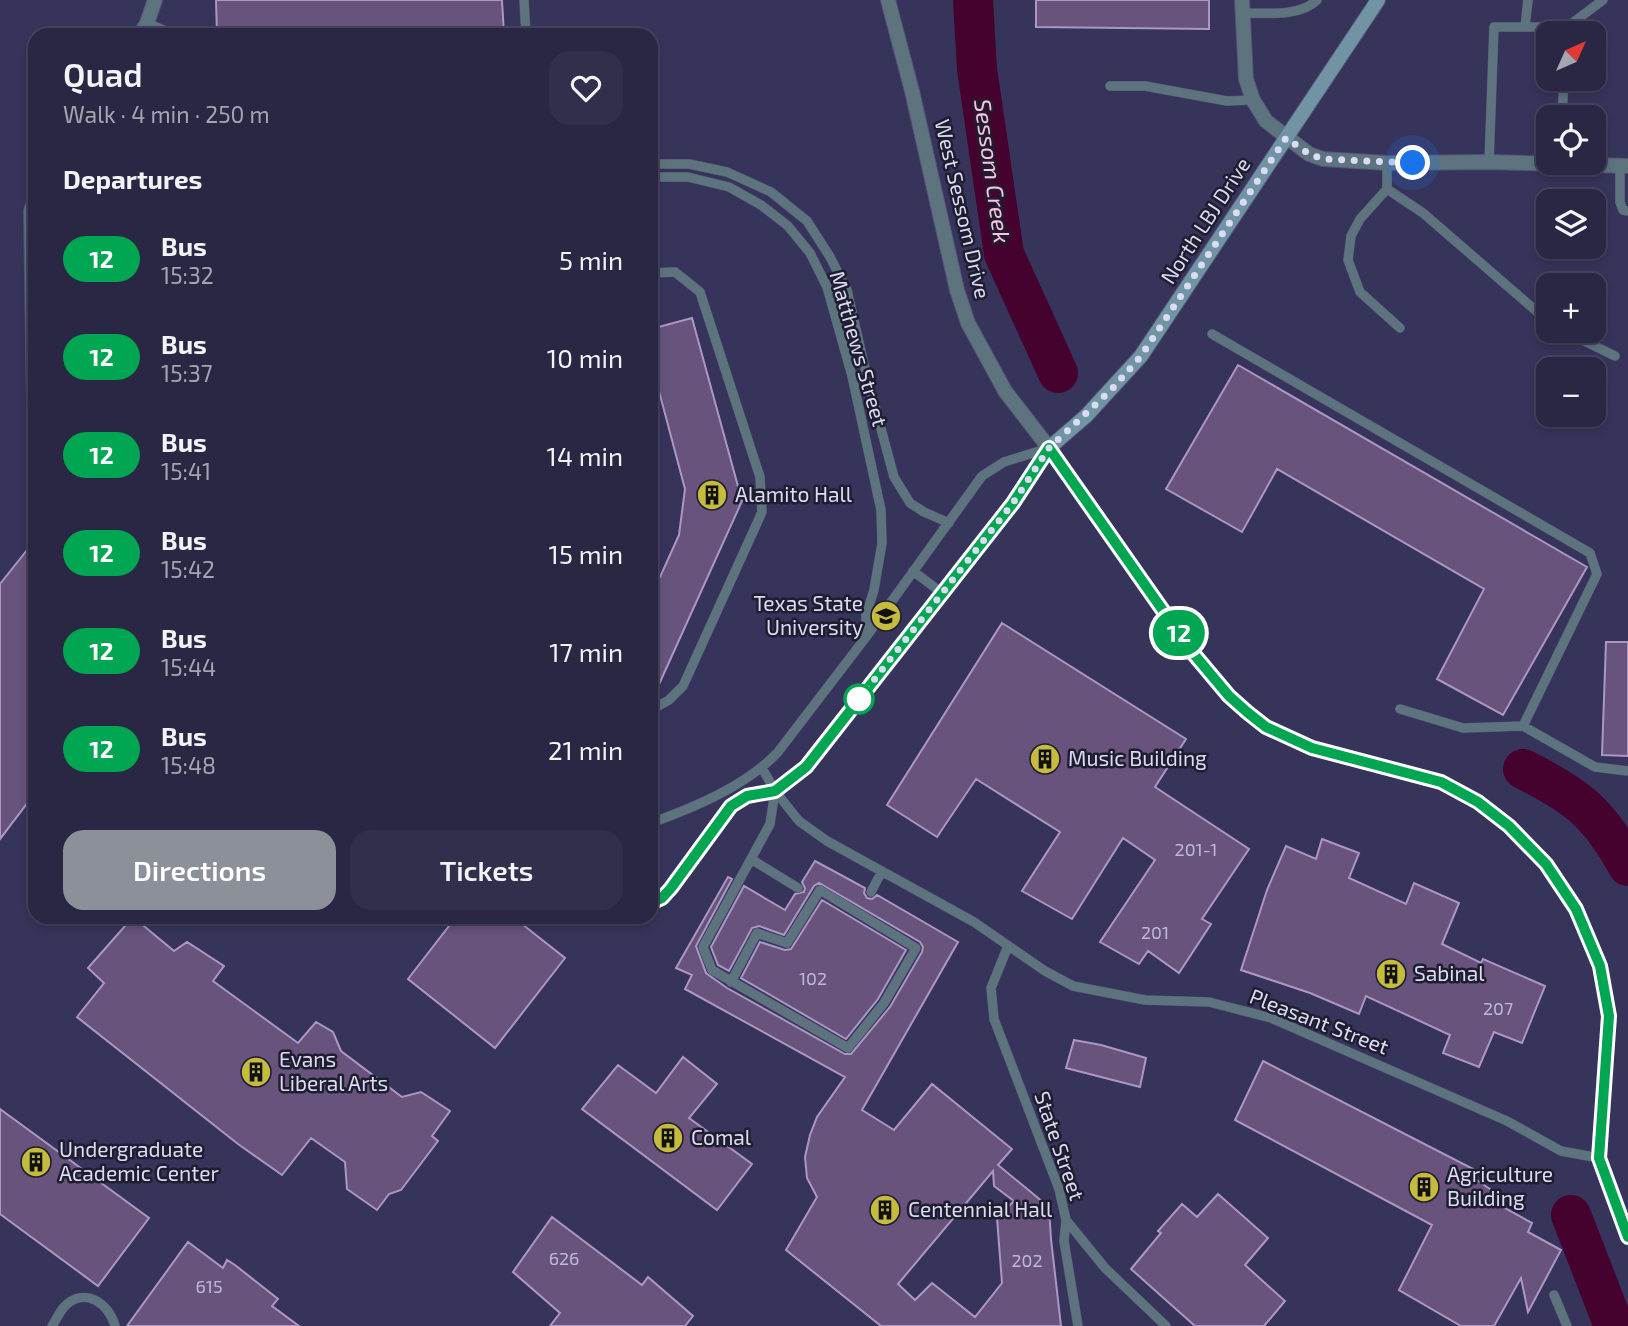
<!DOCTYPE html>
<html lang="en">
<head>
<meta charset="utf-8">
<style>
  body { margin:0; font-family:"Exo 2",sans-serif; background:#312f4b; color:#f1f3f6; height:100vh; display:flex; flex-direction:column; font-size:26px; white-space:nowrap }
  * { box-sizing:border-box; margin:0 }
  p { font-size:23px; color:#a5a5b2 }
  .icon { flex:none; width:38px; height:38px; fill:none; stroke:currentColor; stroke-width:2; stroke-linecap:round; stroke-linejoin:round }
  .map { position:relative; flex:1; overflow:hidden }
  .side { position:absolute; left:28px; top:28px; width:630px; height:896px; display:flex; flex-direction:column; background:#292744; border-radius:21px; box-shadow:0 4px 10px #0003,0 0 0 2px #45445d }
  .side>* { flex:none }
  .badge { padding:0 14px; border-radius:23px; font-size:24px; line-height:46px }
  .needle { width:46px; rotate:45deg }
  .tools { position:absolute; left:1536px; top:21px; display:grid; gap:14px }
  .tools a { display:grid; place-items:center; width:70px; height:70px; border-radius:14px; background:#292744; box-shadow:0 4px 10px #0003,0 0 0 2px #45445d; font-size:35px }
  .you { position:absolute; width:35px; height:35px; margin:-18px; border:5px solid #fff; border-radius:50%; background:#1a73e8; box-shadow:0 0 0 10px #1a73e833 }
  .map>.badge { position:absolute; translate:-50% -50%; box-shadow:0 0 0 4px #fff }
  h2 { padding:0 35px; font-size:26px; line-height:63px }
  .round { display:grid; place-items:center; flex:none; width:74px; height:74px; border-radius:21px; background:#312f4b }
  .headline { display:flex; align-items:center; justify-content:space-between; height:119px; padding:0 35px }
  h1 { font-size:33px; font-weight:600; line-height:52px }
  .cta { display:flex; gap:14px; margin-top:auto; padding:14px 35px }
  .cta a { flex:1; height:80px; border-radius:21px; background:#8c9099; color:#fff; font-size:28px; font-weight:600; line-height:80px; text-align:center }
  .cta a+a { background:#312f4b; color:#f1f3f6 }
  ul { padding:0; list-style:none }
  li { display:flex; align-items:center; gap:21px; height:98px; padding:0 35px }
  li div { flex:1 }
  li b { display:block; font-size:26px }
  li em { font-style:normal }
  li .badge { min-width:77px; font-weight:700; text-align:center }
  .map>svg:first-child { display:block }
  .lines { fill:none; stroke-linecap:round; stroke-linejoin:round }
  .river { stroke:#45022f; stroke-width:40 }
  .building { fill:#67537c; stroke:#ac97c4; stroke-width:2; fill-rule:evenodd }
  .lane-casing { stroke:#555277; stroke-width:10 }
  .street-casing { stroke:#555277; stroke-width:16 }
  .secondary-casing { stroke:#555277; stroke-width:16 }
  .lane { stroke:#5d747e; stroke-width:9 }
  .street { stroke:#5d747e; stroke-width:14 }
  .secondary { stroke:#7094a4; stroke-width:14 }
  .line-casing { stroke:#fff; stroke-width:16 }
  .line { stroke:#00a651; stroke-width:10 }
  .walk { stroke:#dbdbf4; stroke-width:7; stroke-dasharray:0 12.6 }
  .stop-dot { fill:#fff; stroke:#00a651; stroke-width:3.5 }
  .labels { text-anchor:middle; stroke-width:5; stroke-linejoin:round; paint-order:stroke }
  .number-label { font-size:18px; fill:#beb9d6 }
  .street-label { font-size:21px; fill:#dbdbf4; stroke:#1f1e30 }
  .poi-label { font-size:21px; fill:#dbdbf4; stroke:#1f1e30; text-anchor:start }
  .water-label { font-size:23px; font-style:italic; fill:#ffc1e2; stroke:#1f1e30 }
</style>
</head>
<body>
<div class="map">
<svg width="1628" height="1326" viewBox="0 0 1628 1326">
  <rect width="100%" height="100%" fill="#37345b"/>
  <g class="lines">
    <path class="river" d="M 973,0 L 977,69 L 1004,254 L 1058,373
      M 1523,769 C 1577,796 1598,812 1628,866
      M 1571,1215 L 1614,1326"/>
  </g>
  <path class="building" d="M 216,0 L 502,0 L 504,35 L 217,35 Z
    M 1036,0 L 1209,0 L 1209,29 L 1036,27 Z
    M 692,318 L 742,501 L 651,702 L 651,597 L 679,535 L 685,489 L 651,361 L 651,329 Z
    M 1238,365 L 1587,567 L 1503,715 L 1437,679 L 1484,589 L 1277,469 L 1242,532 L 1166,489 Z
    M 35,540 L 35,793 L 0,839 L 0,584 Z
    M 1002,623 L 1186,739 L 1155,787 L 1249,849 L 1202,919 L 1211,924 L 1179,973 L 1148,951 L 1139,964 L 1100,942 L 1155,860 L 1123,838 L 1072,919 L 1022,891 L 1060,832 L 976,779 L 937,837 L 887,805 Z
    M 1606,642 L 1628,642 L 1628,756 L 1602,755 Z
    M 1322,839 L 1359,853 L 1349,878 L 1406,904 L 1414,883 L 1459,903 L 1442,944 L 1481,963 L 1483,959 L 1545,986 L 1522,1043 L 1494,1032 L 1479,1067 L 1443,1053 L 1450,1035 L 1366,996 L 1359,1014 L 1310,993 L 1241,970 L 1267,890 L 1286,846 L 1316,859 Z
    M 815,861 L 865,888 L 864,893 L 867,898 L 872,899 L 877,895 L 958,942 L 862,1110 L 894,1130 L 932,1084 L 1012,1149 L 998,1165 L 1049,1207 L 1051,1239 L 1061,1326 L 881,1326 L 786,1250 L 817,1197 L 807,1178 L 805,1157 L 810,1135 L 817,1117 L 845,1077 L 685,989 L 692,975 L 676,968 L 728,877 L 732,879 L 696,946 L 706,973 L 727,988 L 845,1054 L 851,1054 L 890,1007 L 922,952 L 923,947 L 920,942 L 819,883 L 814,886 L 784,935 L 759,926 L 752,928 L 729,971 L 718,965 L 711,947 L 744,886 L 785,910 L 795,894 L 804,892 L 805,888 L 802,882 ZM 993,1171 L 994,1186 L 1014,1201 L 997,1218 L 1002,1283 L 975,1317 L 932,1283 L 915,1300 L 898,1284 Z
    M 822,900 L 906,950 L 878,999 L 846,1039 L 741,978 L 760,942 L 785,950 L 791,949 Z
    M 133,917 L 174,951 L 187,942 L 224,966 L 213,981 L 298,1043 L 316,1022 L 333,1032 L 341,1051 L 402,1097 L 421,1092 L 450,1111 L 432,1136 L 438,1141 L 401,1190 L 389,1194 L 377,1210 L 347,1189 L 345,1162 L 311,1138 L 282,1175 L 238,1144 L 77,1017 L 104,983 L 88,968 Z
    M 456,917 L 513,917 L 565,958 L 495,1048 L 408,979 Z
    M 1074,1040 L 1101,1045 L 1146,1058 L 1140,1087 L 1066,1068 Z
    M 683,1057 L 717,1084 L 689,1118 L 752,1164 L 717,1210 L 582,1109 L 618,1065 L 656,1093 Z
    M 1263,1061 L 1477,1171 L 1474,1178 L 1500,1196 L 1501,1206 L 1532,1223 L 1528,1232 L 1561,1250 L 1528,1312 L 1521,1278 L 1494,1326 L 1461,1326 L 1399,1290 L 1432,1225 L 1235,1120 Z
    M 0,1109 L 149,1218 L 98,1286 L 0,1214 Z
    M 1218,1194 L 1268,1238 L 1245,1265 L 1285,1301 L 1264,1326 L 1195,1326 L 1131,1269 L 1161,1233 L 1158,1231 L 1182,1204 L 1197,1217 Z
    M 552,1217 L 642,1285 L 648,1277 L 693,1316 L 685,1326 L 550,1326 L 560,1313 L 513,1272 Z
    M 188,1242 L 223,1268 L 227,1260 L 235,1265 L 278,1299 L 272,1306 L 299,1326 L 127,1326 Z"/>
  <g class="lines">
    <g class="lane-casing">
      <path id="lane" d="M 524,0 L 526,35
        M 1243,13 C 1266,13 1300,17 1317,0
        M 147,23 L 175,35
        M 1525,27 L 1528,0
        M 1567,27 L 1603,0
        M 1110,86 L 1145,86 L 1227,101 L 1253,100
        M 1562,117 L 1564,79
        M 1489,162 L 1494,27 L 1567,27 L 1567,33
        M 1387,163 L 1387,189 L 1423,213 L 1549,322
        M 651,164 L 689,164 L 727,172 L 771,192 L 807,221 L 830,257 L 847,290 L 866,373 L 894,477 L 910,503 L 924,512 L 949,523
        M 1620,166 L 1620,202 L 1623,210 L 1628,211
        M 651,177 L 688,177 L 729,187 L 761,205 L 788,226 L 810,253 L 827,287 L 852,376 L 881,510 L 882,543 L 874,590 L 866,615 L 866,637
        M 1387,189 L 1360,219 L 1351,236 L 1348,260 L 1360,292 L 1400,328
        M 651,273 L 675,272 L 700,292 L 760,477 L 762,512 L 683,686 L 669,700 L 651,710
        M 1564,331 L 1615,356
        M 1212,334 L 1590,553 L 1597,574 L 1523,726
        M 913,571 L 942,593
        M 1400,709 L 1463,728 L 1523,726 L 1595,767 L 1628,771
        M 762,768 L 775,791 L 799,821 L 827,841 L 974,922 L 1045,971 L 1073,986 L 1145,1000 L 1209,1002 L 1271,1018 L 1507,1121 L 1561,1151 L 1599,1158
        M 651,823 C 695,807 746,786 778,752 L 866,637 L 982,476 L 1004,462 L 1049,448
        M 751,859 L 798,888
        M 871,892 L 882,871
        M 651,903 L 662,898 L 671,888 L 731,806 L 747,796 L 775,791 L 806,767 L 1013,504 L 1049,448
        M 1008,946 L 991,988 L 994,1019 L 1059,1189 L 1066,1220 L 1105,1268 L 1166,1326
        M 731,982 L 757,933 L 787,943 L 820,890 L 916,948 L 884,1003 L 848,1048 L 712,970 L 703,947 L 770,824 L 775,791
        M 1066,1220 L 1064,1241 L 1078,1326
        M 1554,1295 L 1567,1326
        M 52,1326 C 56,1320 59,1313 64,1307 C 84,1286 109,1303 115,1326"/>
    </g>
    <g class="street-casing">
      <path id="street" d="M 888,0 L 912,91 L 957,290 L 968,323 L 1005,391 L 1049,448
        M 1242,0 L 1246,79 L 1253,100 L 1266,121 L 1309,154 L 1323,159 L 1387,163 L 1489,162 L 1628,166
        M 140,35 L 147,23 L 155,0
        M 35,198 L 31,211 L 35,467"/>
    </g>
    <g class="secondary-casing">
      <path id="secondary" d="M 1378,0 L 1141,356 L 1086,416 L 1049,448 L 1192,652 L 1229,696 L 1247,712 L 1266,727 L 1313,748 L 1441,782 L 1478,802 L 1509,826 L 1546,864 L 1576,909 L 1600,966 L 1609,1016 L 1599,1158 L 1628,1237"/>
    </g>
    <use href="#lane" class="lane"/>
    <use href="#street" class="street"/>
    <use href="#secondary" class="secondary"/>
  </g>
  <g class="lines">
    <g class="line-casing">
      <path id="line" d="M 651,903 L 662,898 L 671,888 L 731,806 L 747,796 L 775,791 L 806,767 L 1013,503 L 1049,448 L 1192,652 L 1229,696 L 1247,712 L 1266,727 L 1312,748 L 1441,782 L 1478,802 L 1509,826 L 1546,864 L 1576,909 L 1600,966 L 1609,1016 L 1599,1158 L 1628,1237"/>
    </g>
    <use href="#line" class="line"/>
    <path class="walk" d="M 859,699 L 1013,503 L 1049,448 L 1112,389 L 1141,356 L 1286,138 L 1309,154 L 1323,159 L 1413,163"/>
  </g>
  <defs>
    <g id="building-disc" transform="scale(1.575)"><circle r="9.5" fill="#c5bc3d" stroke="#1f1e30"/><path d="M-4-6H4V6H1V3H-1V6H-4ZM-2.5-4.3h1.7v1.8h-1.7ZM.8-4.3h1.7v1.8H.8ZM-2.5-1h1.7V.8h-1.7ZM.8-1h1.7V.8H.8Z" fill="#111"/></g>
    <g id="university-disc" transform="scale(1.575)"><circle r="9.5" fill="#c5bc3d" stroke="#1f1e30"/><path d="M0-5L7-2L0 1L-7-2ZM-4 1L0 2.5L4 1V4Q0 6-4 4Z" fill="#111"/></g>
  </defs>
  <g fill-rule="evenodd">
    <use href="#building-disc" x="712" y="495"/>
    <use href="#university-disc" x="886" y="616"/>
    <use href="#building-disc" x="1045" y="759"/>
    <use href="#building-disc" x="1391" y="974"/>
    <use href="#building-disc" x="256" y="1072"/>
    <use href="#building-disc" x="668" y="1138"/>
    <use href="#building-disc" x="36" y="1162"/>
    <use href="#building-disc" x="1424" y="1187"/>
    <use href="#building-disc" x="885" y="1210"/>
  </g>
  <circle class="stop-dot" cx="859" cy="699" r="14"/>
  <g class="labels">
    <g class="number-label">
      <text x="1196" y="856">201-1</text>
      <text x="1155" y="939">201</text>
      <text x="813" y="985">102</text>
      <text x="1498" y="1015">207</text>
      <text x="564" y="1265">626</text>
      <text x="1027" y="1267">202</text>
      <text x="209" y="1293">615</text>
    </g>
    <g class="street-label">
      <text transform="translate(962 209) rotate(77)" y="7">West Sessom Drive</text>
      <text transform="translate(1206 221) rotate(-57)" y="7">North LBJ Drive</text>
      <text transform="translate(858 349) rotate(74)" y="7">Matthews Street</text>
      <text transform="translate(1319 1022) rotate(21)" y="7">Pleasant Street</text>
      <text transform="translate(1059 1146) rotate(71)" y="7">State Street</text>
    </g>
    <g class="poi-label">
      <text x="735" y="502">Alamito Hall</text>
      <text x="863" y="611" text-anchor="end">Texas State<tspan x="863" dy="24">University</tspan></text>
      <text x="1068" y="766">Music Building</text>
      <text x="1414" y="981">Sabinal</text>
      <text x="279" y="1067">Evans<tspan x="279" dy="24">Liberal Arts</tspan></text>
      <text x="691" y="1145">Comal</text>
      <text x="59" y="1157">Undergraduate<tspan x="59" dy="24">Academic Center</tspan></text>
      <text x="1447" y="1182">Agriculture<tspan x="1447" dy="24">Building</tspan></text>
      <text x="908" y="1217">Centennial Hall</text>
    </g>
    <g class="water-label">
      <text transform="translate(992 171) rotate(82)" y="8">Sessom Creek</text>
    </g>
  </g>
</svg>
<div class="tools">
<a><svg class="needle" viewBox="-14 -14 28 28"><path d="M0-13l5 13h-10z" fill="#e53935"/><path d="M0 13l5-13h-10z" fill="#a5a5b2"/></svg></a>
<a><svg class="icon" aria-label="locate" viewBox="0 0 24 24"><circle cx="12" cy="12" r="6"/><path d="M12 2v4M12 18v4M2 12h4M18 12h4"/></svg></a>
<a><svg class="icon" aria-label="layers" viewBox="0 0 24 24"><path d="M12 4l9 5-9 5-9-5zM3 14l9 5 9-5"/></svg></a>
<a>+</a>
<a>−</a>
</div>
<div class="you" style="left:1413px;top:163px"></div>
<b class="badge" style="left:1179px;top:633px;background:#00a651;color:#fff">12</b>
<section class="side">
<div class="headline"><div><h1>Quad</h1><p>Walk · 4 min · 250 m</p></div><a class="round"><svg class="icon" aria-label="heart" viewBox="0 0 24 24"><path d="M12 20l-8-8c-3-5 5-10 8-4 3-6 11-1 8 4z"/></svg></a></div>
<h2>Departures</h2>
<ul>
<li><span class="badge" style="background:#00a651;color:#fff">12</span><div><b>Bus</b><p>15:32</p></div><em>5 min</em></li>
<li><span class="badge" style="background:#00a651;color:#fff">12</span><div><b>Bus</b><p>15:37</p></div><em>10 min</em></li>
<li><span class="badge" style="background:#00a651;color:#fff">12</span><div><b>Bus</b><p>15:41</p></div><em>14 min</em></li>
<li><span class="badge" style="background:#00a651;color:#fff">12</span><div><b>Bus</b><p>15:42</p></div><em>15 min</em></li>
<li><span class="badge" style="background:#00a651;color:#fff">12</span><div><b>Bus</b><p>15:44</p></div><em>17 min</em></li>
<li><span class="badge" style="background:#00a651;color:#fff">12</span><div><b>Bus</b><p>15:48</p></div><em>21 min</em></li>
</ul>
<div class="cta"><a>Directions</a><a>Tickets</a></div>
</section>
</div>
</body>
</html>
